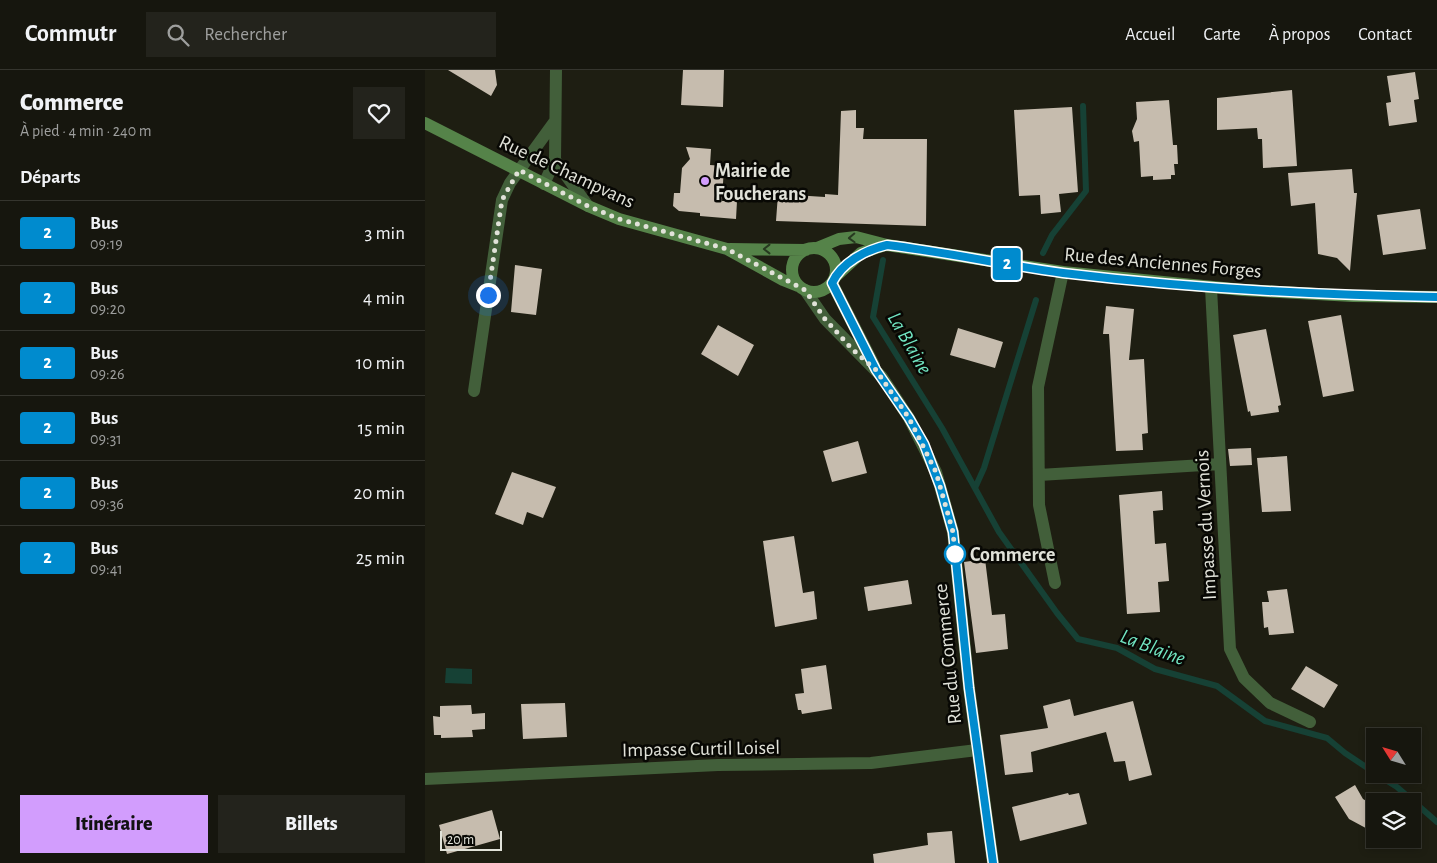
<!DOCTYPE html>
<html lang="fr">
<head>
<meta charset="utf-8">
<style>
  body { margin:0; font-family:"Alegreya Sans",sans-serif; background:#23231c; color:#f1f3f6; height:100vh; display:flex; flex-direction:column; font-size:19px; white-space:nowrap }
  * { box-sizing:border-box; margin:0 }
  p { font-size:16px; color:#9e9f9e }
  .icon { flex:none; width:28px; height:28px; fill:none; stroke:currentColor; stroke-width:2; stroke-linecap:round; stroke-linejoin:round }
  .map { position:relative; flex:1; overflow:hidden }
  .details { display:flex; flex-direction:column; background:#16160e; width:425px }
  .details>* { flex:none }
  .badge { padding:0 10px; border-radius:4px; font-size:18px; line-height:32px }
  .needle { width:32px; rotate:307deg }
  .controls { position:absolute; left:941px; top:658px; display:grid; gap:10px }
  .controls a { display:grid; place-items:center; width:55px; height:55px; border-radius:0px; background:#16160e; box-shadow:0 2px 8px #0003,0 0 0 1px #35352e; font-size:25px }
  .scale { position:absolute; left:15px; bottom:12px; width:62px; box-sizing:border-box; padding-left:5px; border:2px solid #e1e2d9; border-top:0; font-size:14px; line-height:18px; white-space:nowrap; color:#e1e2d9; -webkit-text-stroke:4px #080804; paint-order:stroke }
  .you { position:absolute; width:25px; height:25px; margin:-12px; border:4px solid #fff; border-radius:50%; background:#1a73e8; box-shadow:0 0 0 8px #1a73e833 }
  .map>.badge { position:absolute; translate:-50% -50%; box-shadow:0 0 0 2px #fff }
  h2 { padding:0 20px; font-size:19px; line-height:45px }
  .round { display:grid; place-items:center; flex:none; width:52px; height:52px; border-radius:0px; background:#23231c }
  .head { display:flex; align-items:center; justify-content:space-between; height:85px; padding:0 20px }
  h1 { font-size:24px; font-weight:800; line-height:38px }
  .action { display:flex; gap:10px; margin-top:auto; padding:10px 20px }
  .action a { flex:1; height:58px; border-radius:0px; background:#d29dfd; color:#111; font-size:20px; font-weight:800; line-height:58px; text-align:center }
  .action a+a { background:#23231c; color:#f1f3f6 }
  ul { padding:0; list-style:none }
  li { display:flex; align-items:center; gap:15px; height:65px; padding:0 20px; border-top:1px solid #35352e }
  li div { flex:1 }
  li b { display:block; font-size:19px }
  li em { font-style:normal }
  li .badge { min-width:55px; font-weight:700; text-align:center }
  header { display:flex; align-items:center; gap:30px; box-sizing:border-box; height:70px; padding:0 25px; background:#16160e; border-bottom:1px solid #35352e }
  header strong { font-size:24px }
  nav { display:flex; gap:28px; margin-inline-start:auto; font-size:18px }
  .search { width:350px; height:45px; background:#23231c; display:flex; align-items:center; gap:12px; box-sizing:border-box; padding:0 18px; border-radius:0px; color:#9e9f9e; font-size:19px }
  main { display:flex; flex:1; min-height:0 }
  .map>svg:first-child { display:block }
  .water { fill:#164135 }
  .lines { fill:none; stroke-linecap:round; stroke-linejoin:round }
  .stream { stroke:#164135; stroke-width:6 }
  .building { fill:#c6bcae }
  .street { stroke:#425f3a; stroke-width:12 }
  .secondary { stroke:#558349; stroke-width:12 }
  .oneway { stroke:#273920 }
  .line-casing { stroke:#fff; stroke-width:11 }
  .line { stroke:#008bce; stroke-width:8 }
  .walk { stroke:#e1e2d9; stroke-width:5; stroke-dasharray:0 9 }
  .poi-dot { fill:#d29dfd; stroke:#080804; stroke-width:2 }
  .stop-dot { fill:#fff; stroke:#008bce; stroke-width:2.5 }
  .labels { text-anchor:middle; stroke-width:5; stroke-linejoin:round; paint-order:stroke }
  .poi-label { font-size:20px; font-weight:bold; fill:#e1e2d9; stroke:#080804; text-anchor:start }
  .street-label { font-size:20px; fill:#e1e2d9; stroke:#080804 }
  .stop-label { font-size:20px; font-weight:bold; fill:#e1e2d9; stroke:#080804; text-anchor:start }
  .water-label { font-size:21px; font-style:italic; fill:#71e4c1; stroke:#080804 }
</style>
</head>
<body>
<header>
<strong>Commutr</strong>
<div class="search"><svg class="icon" aria-label="search" viewBox="0 0 24 24"><circle cx="10" cy="10" r="6"/><path d="M15 15l6 6"/></svg>Rechercher</div>
<nav><a>Accueil</a><a>Carte</a><a>À propos</a><a>Contact</a></nav>
</header>
<main>
<section class="details">
<div class="head"><div><h1>Commerce</h1><p>À pied · 4 min · 240 m</p></div><a class="round"><svg class="icon" aria-label="heart" viewBox="0 0 24 24"><path d="M12 20l-8-8c-3-5 5-10 8-4 3-6 11-1 8 4z"/></svg></a></div>
<h2>Départs</h2>
<ul>
<li><span class="badge" style="background:#008bce;color:#fff">2</span><div><b>Bus</b><p>09:19</p></div><em>3 min</em></li>
<li><span class="badge" style="background:#008bce;color:#fff">2</span><div><b>Bus</b><p>09:20</p></div><em>4 min</em></li>
<li><span class="badge" style="background:#008bce;color:#fff">2</span><div><b>Bus</b><p>09:26</p></div><em>10 min</em></li>
<li><span class="badge" style="background:#008bce;color:#fff">2</span><div><b>Bus</b><p>09:31</p></div><em>15 min</em></li>
<li><span class="badge" style="background:#008bce;color:#fff">2</span><div><b>Bus</b><p>09:36</p></div><em>20 min</em></li>
<li><span class="badge" style="background:#008bce;color:#fff">2</span><div><b>Bus</b><p>09:41</p></div><em>25 min</em></li>
</ul>
<div class="action"><a>Itinéraire</a><a>Billets</a></div>
</section>
<div class="map">
<svg width="1012" height="793" viewBox="0 0 1012 793">
  <rect width="100%" height="100%" fill="#1e1e12"/>
  <path class="water" d="M 21,598 L 47,599 L 47,614 L 20,613 Z"/>
  <g class="lines">
    <path class="stream" d="M 618,183 L 627,165 L 661,121 L 658,36
      M 458,190 L 448,247 L 517,358 L 574,462 L 632,543 L 653,569 L 692,578 L 730,599 L 792,616 L 840,651 L 902,668 L 920,683 L 950,703
      M 550,418 L 559,398 L 611,230
      M 951,704 L 972,717 L 1012,752"/>
  </g>
  <path class="building" d="M 23,0 L 70,0 L 72,15 L 66,26 Z
    M 258,0 L 299,0 L 298,37 L 256,35 Z
    M 990,2 L 994,29 L 989,30 L 992,52 L 964,56 L 961,33 L 966,32 L 962,6 Z
    M 867,20 L 872,96 L 838,98 L 837,69 L 833,69 L 832,58 L 792,60 L 792,28 Z
    M 744,30 L 748,75 L 752,75 L 753,94 L 749,94 L 750,105 L 746,105 L 746,109 L 728,110 L 728,106 L 716,107 L 714,71 L 709,72 L 707,61 L 712,49 L 711,32 Z
    M 647,37 L 653,122 L 634,124 L 636,142 L 616,144 L 615,125 L 594,126 L 589,40 Z
    M 431,40 L 431,58 L 439,58 L 438,69 L 502,69 L 501,156 L 351,151 L 353,124 L 400,127 L 400,124 L 413,125 L 416,41 Z
    M 261,77 L 286,79 L 285,95 L 299,96 L 297,131 L 312,131 L 311,149 L 275,146 L 275,143 L 254,141 L 248,136 L 249,123 L 255,123 L 257,98 L 265,89 Z
    M 927,99 L 929,123 L 932,123 L 925,201 L 912,188 L 893,184 L 890,133 L 866,136 L 863,103 Z
    M 995,139 L 1001,179 L 958,185 L 952,145 Z
    M 90,195 L 117,199 L 111,245 L 86,242 Z
    M 681,236 L 709,239 L 704,290 L 719,289 L 723,363 L 717,364 L 718,380 L 691,381 L 684,264 L 678,264 Z
    M 916,245 L 929,321 L 898,327 L 883,251 Z
    M 293,255 L 329,275 L 313,306 L 276,284 Z
    M 533,258 L 578,272 L 570,298 L 525,285 Z
    M 841,259 L 856,335 L 853,336 L 854,342 L 826,346 L 825,341 L 823,342 L 808,265 Z
    M 433,371 L 442,403 L 407,412 L 398,381 Z
    M 826,378 L 827,395 L 805,396 L 803,379 Z
    M 862,386 L 866,441 L 837,442 L 832,388 Z
    M 87,402 L 131,417 L 118,448 L 102,442 L 98,455 L 70,444 Z
    M 737,421 L 738,440 L 728,441 L 730,474 L 741,473 L 744,511 L 733,512 L 735,542 L 702,544 L 694,425 Z
    M 369,466 L 378,523 L 389,521 L 392,549 L 350,557 L 338,471 Z
    M 560,489 L 567,545 L 580,544 L 583,579 L 551,583 L 539,492 Z
    M 483,510 L 487,534 L 443,541 L 439,517 Z
    M 862,519 L 869,563 L 844,565 L 843,557 L 839,558 L 837,532 L 844,532 L 842,521 Z
    M 401,595 L 407,639 L 377,644 L 376,640 L 373,640 L 370,624 L 379,623 L 376,599 Z
    M 881,596 L 913,615 L 899,638 L 866,619 Z
    M 645,629 L 649,646 L 708,631 L 727,705 L 704,711 L 700,691 L 689,692 L 681,662 L 606,682 L 608,702 L 580,705 L 575,665 L 623,658 L 618,636 Z
    M 140,633 L 142,667 L 98,669 L 96,634 Z
    M 46,635 L 47,644 L 60,643 L 60,659 L 47,660 L 48,667 L 16,668 L 16,665 L 9,665 L 8,646 L 15,647 L 15,636 Z
    M 930,715 L 938,729 L 950,736 L 950,763 L 924,749 L 910,727 Z
    M 643,723 L 644,725 L 654,723 L 662,754 L 595,771 L 587,737 Z
    M 67,740 L 75,769 L 22,784 L 14,755 Z
    M 527,761 L 530,793 L 449,793 L 448,784 L 503,775 L 502,763 Z"/>
  <g class="lines">
    <path class="street" d="M 130,90 L 163,136
      M 119,114 L 130,90 L 131,0
      M 407,213 L 449,295
      M 786,218 L 805,579 L 819,608 L 845,633 L 885,652
      M 380,220 L 400,249 L 457,307 L 484,348 L 511,402 L 528,462 L 544,618 L 568,793
      M 49,321 L 77,130 L 85,113 L 130,51
      M 614,405 L 795,394
      M 630,513 L 614,435 L 613,317 L 638,202
      M 0,709 L 293,695 L 446,693 L 552,680"/>
    <path class="secondary" d="M 0,53 L 163,136 L 194,149 L 302,179 L 358,210 L 373,216
      M367 200a22 22 0 1 1 44 0a22 22 0 1 1-44 0Z
      M 392,178 L 414,169 L 431,167 L 462,175 L 638,202 L 818,220 L 928,226 L 1012,227
      M 305,179 L 381,180
      M 410,207 L 436,183 L 460,175"/>
  </g>
  <defs><path id="oneway-chevron" d="M-2-3.5L2.5 0L-2 3.5" fill="none" stroke-width="1.6" stroke-linecap="round" stroke-linejoin="round" transform="scale(1.25)"/></defs>
  <g class="oneway">
    <use href="#oneway-chevron" transform="translate(427 168) rotate(178)"/>
    <use href="#oneway-chevron" transform="translate(342 179) rotate(180)"/>
  </g>
  <g class="lines">
    <g class="line-casing">
      <path id="line" d="M 568,793 L 544,618 L 528,462 L 515,416 L 499,374 L 484,348 L 451,300 L 407,213 C 417,192 441,180 462,175 C 521,182 579,195 638,203 C 762,218 887,225 1012,227"/>
    </g>
    <use href="#line" class="line"/>
    <path class="walk" d="M 63,225 L 77,130 L 94,100 L 163,136 L 194,149 L 302,179 L 380,220 L 400,249 L 427,279 L 451,300 L 484,348 L 511,402 L 528,462 L 530,484"/>
  </g>
  <circle class="poi-dot" cx="280" cy="111" r="5"/>
  <circle class="stop-dot" cx="530" cy="484" r="10"/>
  <g class="labels">
    <g class="poi-label">
      <text x="290" y="107">Mairie de<tspan x="290" dy="23">Foucherans</tspan></text>
    </g>
    <g class="street-label">
      <text transform="translate(142 101) rotate(25)" y="7">Rue de Champvans</text>
      <text transform="translate(738 192) rotate(5)" y="7">Rue des Anciennes Forges</text>
      <text transform="translate(780 455) rotate(-93)" y="7">Impasse du Vernois</text>
      <text transform="translate(522 584) rotate(-96)" y="7">Rue du Commerce</text>
      <text transform="translate(276 678) rotate(-1)" y="7">Impasse Curtil Loisel</text>
    </g>
    <g class="stop-label">
      <text x="545" y="491">Commerce</text>
    </g>
    <g class="water-label">
      <text transform="translate(485 273) rotate(60)" y="7">La Blaine</text>
      <text transform="translate(728 577) rotate(21)" y="7">La Blaine</text>
    </g>
  </g>
</svg>
<div class="controls">
<a><svg class="needle" viewBox="-14 -14 28 28"><path d="M0-13l5 13h-10z" fill="#e53935"/><path d="M0 13l5-13h-10z" fill="#9e9f9e"/></svg></a>
<a><svg class="icon" aria-label="layers" viewBox="0 0 24 24"><path d="M12 4l9 5-9 5-9-5zM3 14l9 5 9-5"/></svg></a>
</div>
<div class="scale">20 m</div>
<div class="you" style="left:63px;top:225px"></div>
<b class="badge" style="left:582px;top:194px;background:#008bce;color:#fff">2</b>
</div>
</main>
</body>
</html>
